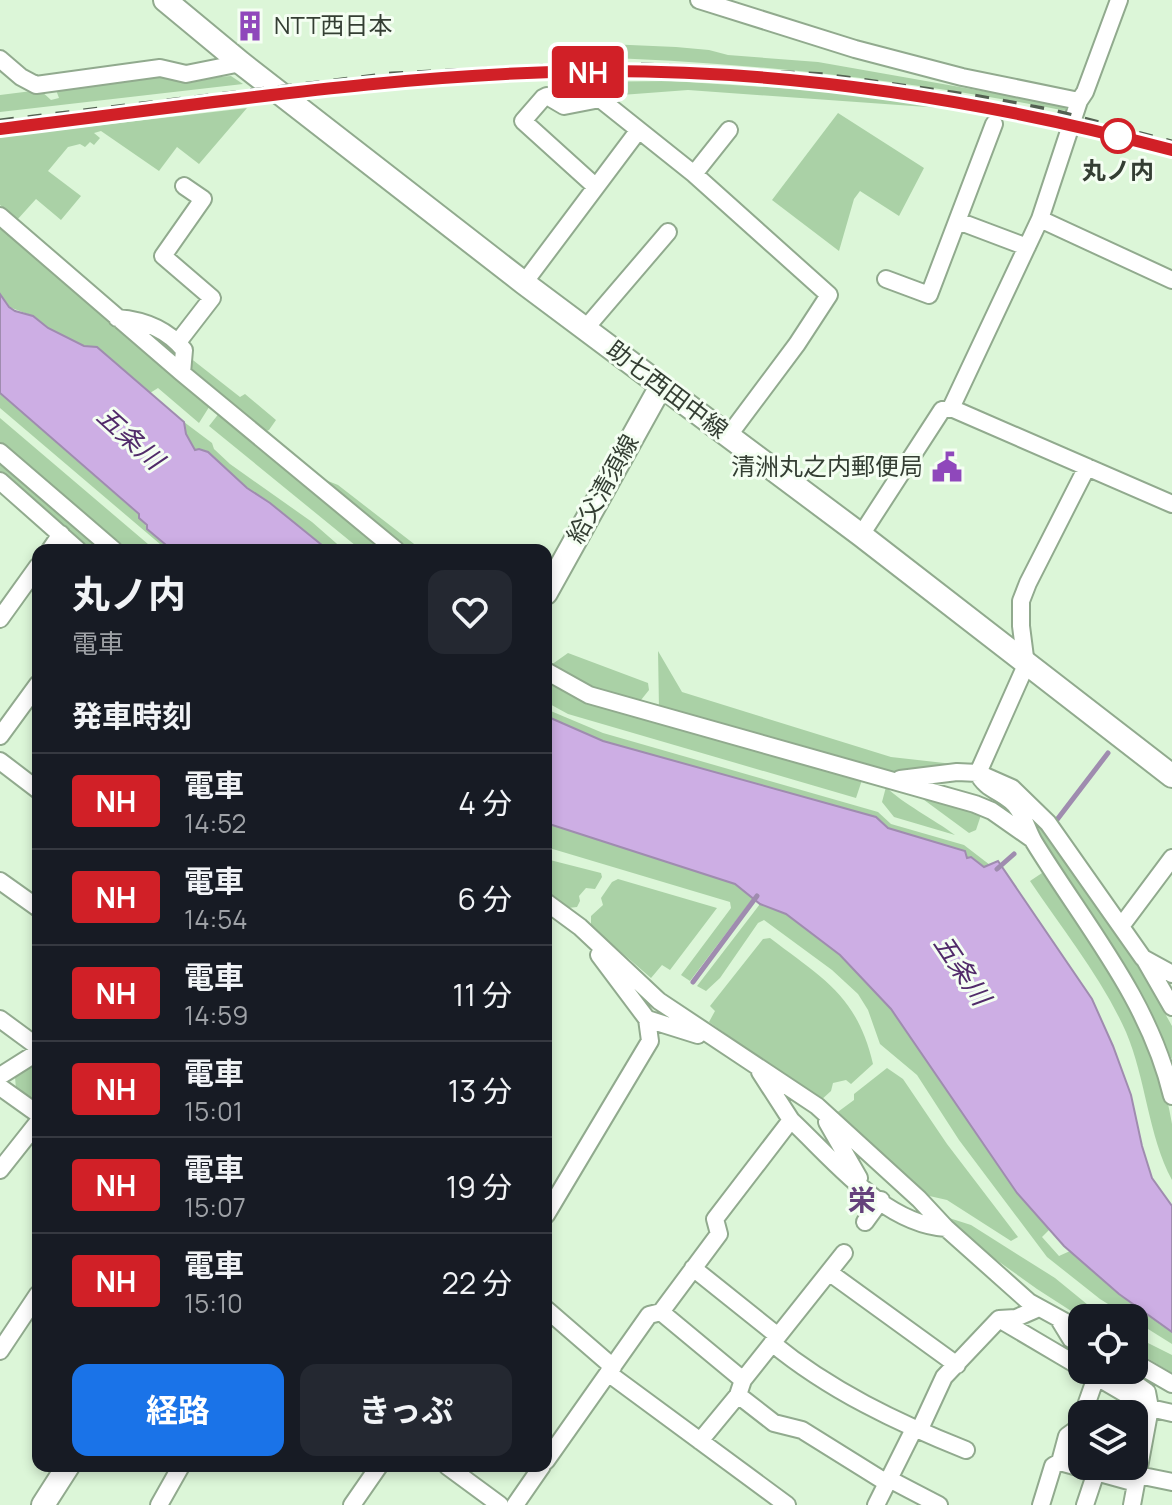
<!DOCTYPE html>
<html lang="ja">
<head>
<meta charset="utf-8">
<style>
  body { margin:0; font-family:Manrope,"Noto Sans JP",sans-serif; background:#242831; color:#f1f3f6; height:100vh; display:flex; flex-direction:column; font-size:30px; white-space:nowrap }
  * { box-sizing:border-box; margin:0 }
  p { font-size:26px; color:#9ea1a6 }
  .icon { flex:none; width:44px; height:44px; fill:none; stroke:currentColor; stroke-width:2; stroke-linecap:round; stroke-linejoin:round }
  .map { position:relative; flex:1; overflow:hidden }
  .panel { position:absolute; left:32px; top:544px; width:520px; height:928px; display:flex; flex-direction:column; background:#171b24; border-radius:16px; box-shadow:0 4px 12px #0003 }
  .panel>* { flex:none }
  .badge { padding:0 16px; border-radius:6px; font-size:28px; line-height:52px }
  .fabs { position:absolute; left:1068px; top:1304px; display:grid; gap:16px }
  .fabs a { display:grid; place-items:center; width:80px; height:80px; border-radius:16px; background:#171b24; box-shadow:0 4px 12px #0003; font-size:40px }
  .map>.badge { position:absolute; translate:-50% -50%; box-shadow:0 0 0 4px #fff }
  h2 { padding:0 40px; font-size:30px; line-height:72px }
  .round { display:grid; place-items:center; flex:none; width:84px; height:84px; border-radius:16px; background:#242831 }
  .summary { display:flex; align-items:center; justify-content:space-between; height:136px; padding:0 40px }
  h1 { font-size:38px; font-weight:700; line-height:60px }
  .action { display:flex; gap:16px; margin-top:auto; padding:16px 40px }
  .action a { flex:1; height:92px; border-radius:16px; background:#1a73e8; color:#fff; font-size:32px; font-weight:700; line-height:92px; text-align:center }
  .action a+a { background:#242831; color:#f1f3f6 }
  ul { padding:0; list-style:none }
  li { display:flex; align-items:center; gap:24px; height:96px; padding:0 40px; border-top:2px solid #363941 }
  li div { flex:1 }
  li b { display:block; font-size:30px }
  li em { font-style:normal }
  li .badge { min-width:88px; font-weight:700; text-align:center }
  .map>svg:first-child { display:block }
  .green { fill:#aad1a6 }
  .water { fill:#cdaee4; stroke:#9f8caf; stroke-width:2 }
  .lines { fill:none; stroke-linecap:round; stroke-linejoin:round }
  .stream { stroke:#9f8caf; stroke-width:5 }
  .minor-casing { stroke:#91aa8e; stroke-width:20 }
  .secondary-casing { stroke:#91aa8e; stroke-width:26 }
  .minor { stroke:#fff; stroke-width:16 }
  .secondary { stroke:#fff; stroke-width:22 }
  .rail { stroke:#536051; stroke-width:5; stroke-dasharray:14 14; stroke-linecap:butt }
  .line-casing { stroke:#fff; stroke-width:18 }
  .line { stroke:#d12027; stroke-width:12 }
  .stop-dot { fill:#fff; stroke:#d12027; stroke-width:4 }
  .labels { text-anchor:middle; stroke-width:6; stroke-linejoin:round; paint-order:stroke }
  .poi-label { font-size:24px; fill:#343e33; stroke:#f4fef2; text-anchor:start }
  .stop-label { font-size:24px; font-weight:bold; fill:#343e33; stroke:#f4fef2 }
  .street-label { font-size:24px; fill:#343e33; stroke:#f4fef2 }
  .water-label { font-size:26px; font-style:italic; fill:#512a6a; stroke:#f4fef2 }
  .quarter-label { font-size:28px; font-weight:bold; fill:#64417b; stroke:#f4fef2 }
</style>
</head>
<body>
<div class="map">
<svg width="1172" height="1505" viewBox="0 0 1172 1505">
  <rect width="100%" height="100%" fill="#dcf6d8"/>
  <path class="green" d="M 584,43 L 676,47 L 709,50 L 728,55 L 818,62 L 1068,106 L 1072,109 L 1071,112 C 910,80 742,61 578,57 L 578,47 Z
    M 147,74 L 181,80 L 231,76 L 243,84 L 0,112 L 0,95 L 40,90 L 51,100 L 59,98 L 56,90 Z
    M 671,81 L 812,90 L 969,110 L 688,90 L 608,96 L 587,93 L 580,86 L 580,82 Z
    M 247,108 L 199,164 L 177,147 L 159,171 L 101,131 L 94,133 L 100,138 L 94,145 L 90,142 L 85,147 L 80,144 L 68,147 L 48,171 L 81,196 L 61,220 L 36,199 L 17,220 L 0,205 L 0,137 Z
    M 838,113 L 924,168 L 899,216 L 860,191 L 854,199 L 839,251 L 772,200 Z
    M 0,226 L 211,404 L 199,423 L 158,388 L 150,393 L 97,347 L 85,346 L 48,328 L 33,316 L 9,307 L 0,294 Z
    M 189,357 L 240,397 L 245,394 L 276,420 L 269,430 L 262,433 L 191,374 Z
    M 0,393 L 139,515 L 148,529 L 172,550 L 167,550 L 0,408 Z
    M 220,412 L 383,550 L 361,550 L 209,426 Z
    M 0,418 L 155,550 L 121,550 L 0,445 Z
    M 184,422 L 212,443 L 214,449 L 230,464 L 312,522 L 344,550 L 328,550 L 270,503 L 247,488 L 208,452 L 196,451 L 186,434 Z
    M 0,459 L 106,550 L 87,550 L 0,471 Z
    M 318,477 L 338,485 L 418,547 L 404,550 Z
    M 658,651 L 682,692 L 891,757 L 971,766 L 894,775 L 659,709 Z
    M 568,653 L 648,683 L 649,690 L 641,700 L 634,701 L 570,679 L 551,665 Z
    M 547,681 L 565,692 L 591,702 L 863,777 L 856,798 L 568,714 L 546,702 Z
    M 546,709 L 603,733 L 878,812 L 891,824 L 964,845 L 990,865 L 985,867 L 971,857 L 967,858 L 965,851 L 887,828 L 876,817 L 603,741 L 546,716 Z
    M 886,787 C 902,803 935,820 955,835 L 894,817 L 882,802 Z
    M 916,794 L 981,815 L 976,830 L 969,833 Z
    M 1026,806 L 1058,843 L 1133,956 L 1172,1026 L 1172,1059 L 1157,1036 L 1137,985 L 1043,846 Z
    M 546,823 L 735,884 L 753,898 L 690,981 L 681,975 L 731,908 L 730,902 L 546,847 Z
    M 546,859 L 601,873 L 602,877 L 595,889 L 586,888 L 579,896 L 580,901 L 577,907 L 568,908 L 546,892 Z
    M 1045,871 C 1098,947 1157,1030 1172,1124 C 1172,1142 1172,1161 1172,1180 C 1148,1135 1146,1079 1126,1032 C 1102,978 1063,930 1030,881 Z
    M 618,879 L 717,908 L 670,970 L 662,965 L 651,978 L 591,926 L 591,916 L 603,905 L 601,898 L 612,882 Z
    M 760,904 L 786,914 L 840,955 L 891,1009 L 1017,1193 L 1050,1229 L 1042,1237 L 1059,1256 L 1070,1251 L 1119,1294 L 1172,1332 L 1172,1344 L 1100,1299 L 1047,1257 L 959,1140 L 917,1075 L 880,1044 L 868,1010 L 858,994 L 832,970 L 764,920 L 758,923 L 720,978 L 706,991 L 697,986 Z
    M 770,938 C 822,978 857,995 873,1064 L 851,1084 L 846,1080 L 833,1083 L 831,1091 L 820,1101 L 709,1022 L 715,1011 L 710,1006 L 763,939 Z
    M 38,1063 L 38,1105 L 16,1089 L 15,1077 Z
    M 887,1068 L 903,1079 L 947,1144 L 1018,1237 L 1011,1241 L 947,1200 L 925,1195 L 835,1114 L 854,1100 L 854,1094 Z
    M 946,1217 L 971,1225 L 1055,1278 L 1104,1318 L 1082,1318 L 1037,1289 L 991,1256 Z
    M 1134,1336 L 1172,1355 L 1172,1373 L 1134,1350 Z"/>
  <path class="water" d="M 0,294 L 9,307 L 15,311 L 33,316 L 48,328 L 84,346 L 97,347 L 184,422 L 186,434 L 195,450 L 199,449 L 208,452 L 247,488 L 270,503 L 328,550 L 172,550 L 147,529 L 147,525 L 139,518 L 139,514 L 0,393 Z
    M 546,716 L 603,741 L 876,817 L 888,828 L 965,851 L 967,858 L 971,857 L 984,867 L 998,861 L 1092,999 L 1113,1046 L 1131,1095 L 1142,1146 L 1152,1178 L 1172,1206 L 1172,1332 L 1119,1294 L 1064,1246 L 1017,1193 L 891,1009 L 840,955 L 786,914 L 760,904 L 735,884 L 546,823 Z"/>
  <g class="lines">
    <path class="stream" d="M 1056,821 L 1108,753
      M 997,869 L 1014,854
      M 693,982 L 757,896"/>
    <g class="minor-casing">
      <path id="minor" d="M 699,0 L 855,49 L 962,77 L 1079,101
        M 0,59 L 21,77 L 36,85 L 160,68 L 186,74 L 241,63
        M 694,174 L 729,130
        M 596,187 L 523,121 L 543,98 L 547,96 L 564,106 L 600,99 L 694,174 L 829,295 L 797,344 L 729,435
        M 0,216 L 182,373 L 396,550
        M 1040,219 L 1172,280
        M 958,221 L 1027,247
        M 886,279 L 929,295 L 994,124
        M 524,283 L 638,131
        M 117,318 C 143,320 167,329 184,350 L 182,373
        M 585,329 L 668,232
        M 178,342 L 212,298 L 163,256 L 203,199 L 184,186
        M 951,408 L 1040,219 L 1079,101 L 1085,92 L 1119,0
        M 0,452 L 114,550
        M 1087,467 L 1028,583 L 1021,601 L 1021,626 L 1026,665 L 978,773 C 985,791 1009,793 1018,809 C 1025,819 1028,832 1034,842 C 1085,925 1149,999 1172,1096
        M 0,481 L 78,550
        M 861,535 L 942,410 L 951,408 L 1172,504
        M 50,550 L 61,534
        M 0,619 L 38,566
        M 546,671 L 589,695 L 975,804 L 992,811 L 1032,839
        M 0,736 L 38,684
        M 0,761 L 38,790
        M 900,779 L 957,772 L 978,773 L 1012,788 L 1048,823 L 1143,958 L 1172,974
        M 0,881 L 38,908
        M 546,902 L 580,927 L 659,1001 L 817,1106 L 919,1199 L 946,1228 L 1029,1302 L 1082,1331
        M 1122,925 L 1172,858
        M 599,955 L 647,1019 L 698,1035
        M 1145,960 L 1172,1007
        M 0,1019 L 38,1047
        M 0,1076 L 38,1052
        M 0,1087 L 38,1114
        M 791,1120 C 834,1160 884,1224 946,1228
        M 827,1122 L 859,1178
        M 0,1170 L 38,1122
        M 546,1215 L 650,1041 L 647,1019
        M 865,1222 L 881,1200
        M 693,1268 L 778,1336
        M 830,1273 L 957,1365
        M 546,1309 L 613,1367
        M 661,1312 L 743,1380
        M 999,1319 L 1082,1368
        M 1060,1321 L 1071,1339 L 1082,1346
        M 772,1343 C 829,1390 898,1423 966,1450
        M 0,1351 L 38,1294
        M 1134,1362 L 1172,1384
        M 1085,1370 L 1150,1408 L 1172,1413
        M 1116,1370 L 1147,1392 L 1150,1408 L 1132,1505
        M 608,1373 L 787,1505
        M 738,1395 L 774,1423 L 802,1430 L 887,1483
        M 1083,1414 L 1096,1377
        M 919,1431 L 944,1377 L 999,1319 L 1016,1318 L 1039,1308
        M 700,1441 L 738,1395 L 743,1380 L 844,1253
        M 546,1461 L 649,1315 L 661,1312 L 719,1234 L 715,1219 L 791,1120 L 760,1072
        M 1060,1462 L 1067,1436 L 1078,1428 L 1082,1416
        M 447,1466 L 500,1505
        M 1138,1475 L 1172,1482
        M 889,1479 L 939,1505
        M 159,1505 L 181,1466
        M 352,1505 L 379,1466
        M 515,1505 L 542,1466
        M 876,1505 L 914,1429
        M 1041,1505 L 1053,1466 L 1060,1462 L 1136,1483
        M 1085,1505 L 1096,1472"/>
    </g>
    <g class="secondary-casing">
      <path id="secondary" d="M 165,0 L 241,63 L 524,283 L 861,535 L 1172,776
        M 546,593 L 661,386
        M 43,1505 L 68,1466"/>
    </g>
    <use href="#minor" class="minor"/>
    <use href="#secondary" class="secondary"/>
    <path class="rail" d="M 0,121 L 392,74 L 609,63 L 825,75 L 974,96 L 1050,110 L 1172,142"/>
  </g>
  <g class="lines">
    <g class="line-casing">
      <path id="line" d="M 0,129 C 201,105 403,72 606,71 C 797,71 988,101 1172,150"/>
    </g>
    <use href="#line" class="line"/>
  </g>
  <defs>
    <g id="building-bare" transform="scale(2.4)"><path d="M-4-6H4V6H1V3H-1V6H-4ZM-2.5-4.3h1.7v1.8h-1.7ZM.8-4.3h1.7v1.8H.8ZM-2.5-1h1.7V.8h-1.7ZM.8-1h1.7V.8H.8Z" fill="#8f48bb" stroke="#f4fef2" stroke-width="2.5" paint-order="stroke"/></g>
    <g id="civic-bare" transform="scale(2.4)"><path d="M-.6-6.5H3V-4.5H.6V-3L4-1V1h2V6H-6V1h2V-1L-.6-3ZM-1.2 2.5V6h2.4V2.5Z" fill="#8f48bb" stroke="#f4fef2" stroke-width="2.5" paint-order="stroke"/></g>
  </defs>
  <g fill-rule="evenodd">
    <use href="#building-bare" x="250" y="26"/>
    <use href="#civic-bare" x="947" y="467"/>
  </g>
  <circle class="stop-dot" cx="1118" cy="136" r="16"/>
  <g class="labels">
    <g class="poi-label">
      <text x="274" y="34">NTT西日本</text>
      <text x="923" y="475" text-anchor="end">清洲丸之内郵便局</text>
    </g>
    <g class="stop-label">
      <text x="1118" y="179">丸ノ内</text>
    </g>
    <g class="street-label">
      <text transform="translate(667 390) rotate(37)" y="8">助七西田中線</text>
      <text transform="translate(603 489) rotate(-61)" y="8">給父清須線</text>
    </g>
    <g class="water-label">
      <text transform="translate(130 438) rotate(42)" y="9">五条川</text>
      <text transform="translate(962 970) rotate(56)" y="9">五条川</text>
    </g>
    <g class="quarter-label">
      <text x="862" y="1210">栄</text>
    </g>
  </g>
</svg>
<div class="fabs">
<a><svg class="icon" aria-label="locate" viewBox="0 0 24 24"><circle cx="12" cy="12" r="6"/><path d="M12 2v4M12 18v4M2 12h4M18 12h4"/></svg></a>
<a><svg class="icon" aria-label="layers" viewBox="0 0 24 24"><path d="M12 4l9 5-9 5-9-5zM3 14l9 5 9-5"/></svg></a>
</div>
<b class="badge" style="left:588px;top:72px;background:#d12027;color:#fff">NH</b>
<section class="panel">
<div class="summary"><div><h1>丸ノ内</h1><p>電車</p></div><a class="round"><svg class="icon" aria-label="heart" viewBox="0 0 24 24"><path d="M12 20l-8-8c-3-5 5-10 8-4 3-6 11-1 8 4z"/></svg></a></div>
<h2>発車時刻</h2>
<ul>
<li><span class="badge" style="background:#d12027;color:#fff">NH</span><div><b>電車</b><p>14:52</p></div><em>4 分</em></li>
<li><span class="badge" style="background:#d12027;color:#fff">NH</span><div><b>電車</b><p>14:54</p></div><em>6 分</em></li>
<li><span class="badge" style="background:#d12027;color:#fff">NH</span><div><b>電車</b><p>14:59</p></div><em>11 分</em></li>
<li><span class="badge" style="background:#d12027;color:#fff">NH</span><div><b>電車</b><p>15:01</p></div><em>13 分</em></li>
<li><span class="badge" style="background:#d12027;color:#fff">NH</span><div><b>電車</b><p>15:07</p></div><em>19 分</em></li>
<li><span class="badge" style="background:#d12027;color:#fff">NH</span><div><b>電車</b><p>15:10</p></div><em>22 分</em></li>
</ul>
<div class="action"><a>経路</a><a>きっぷ</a></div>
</section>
</div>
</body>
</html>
